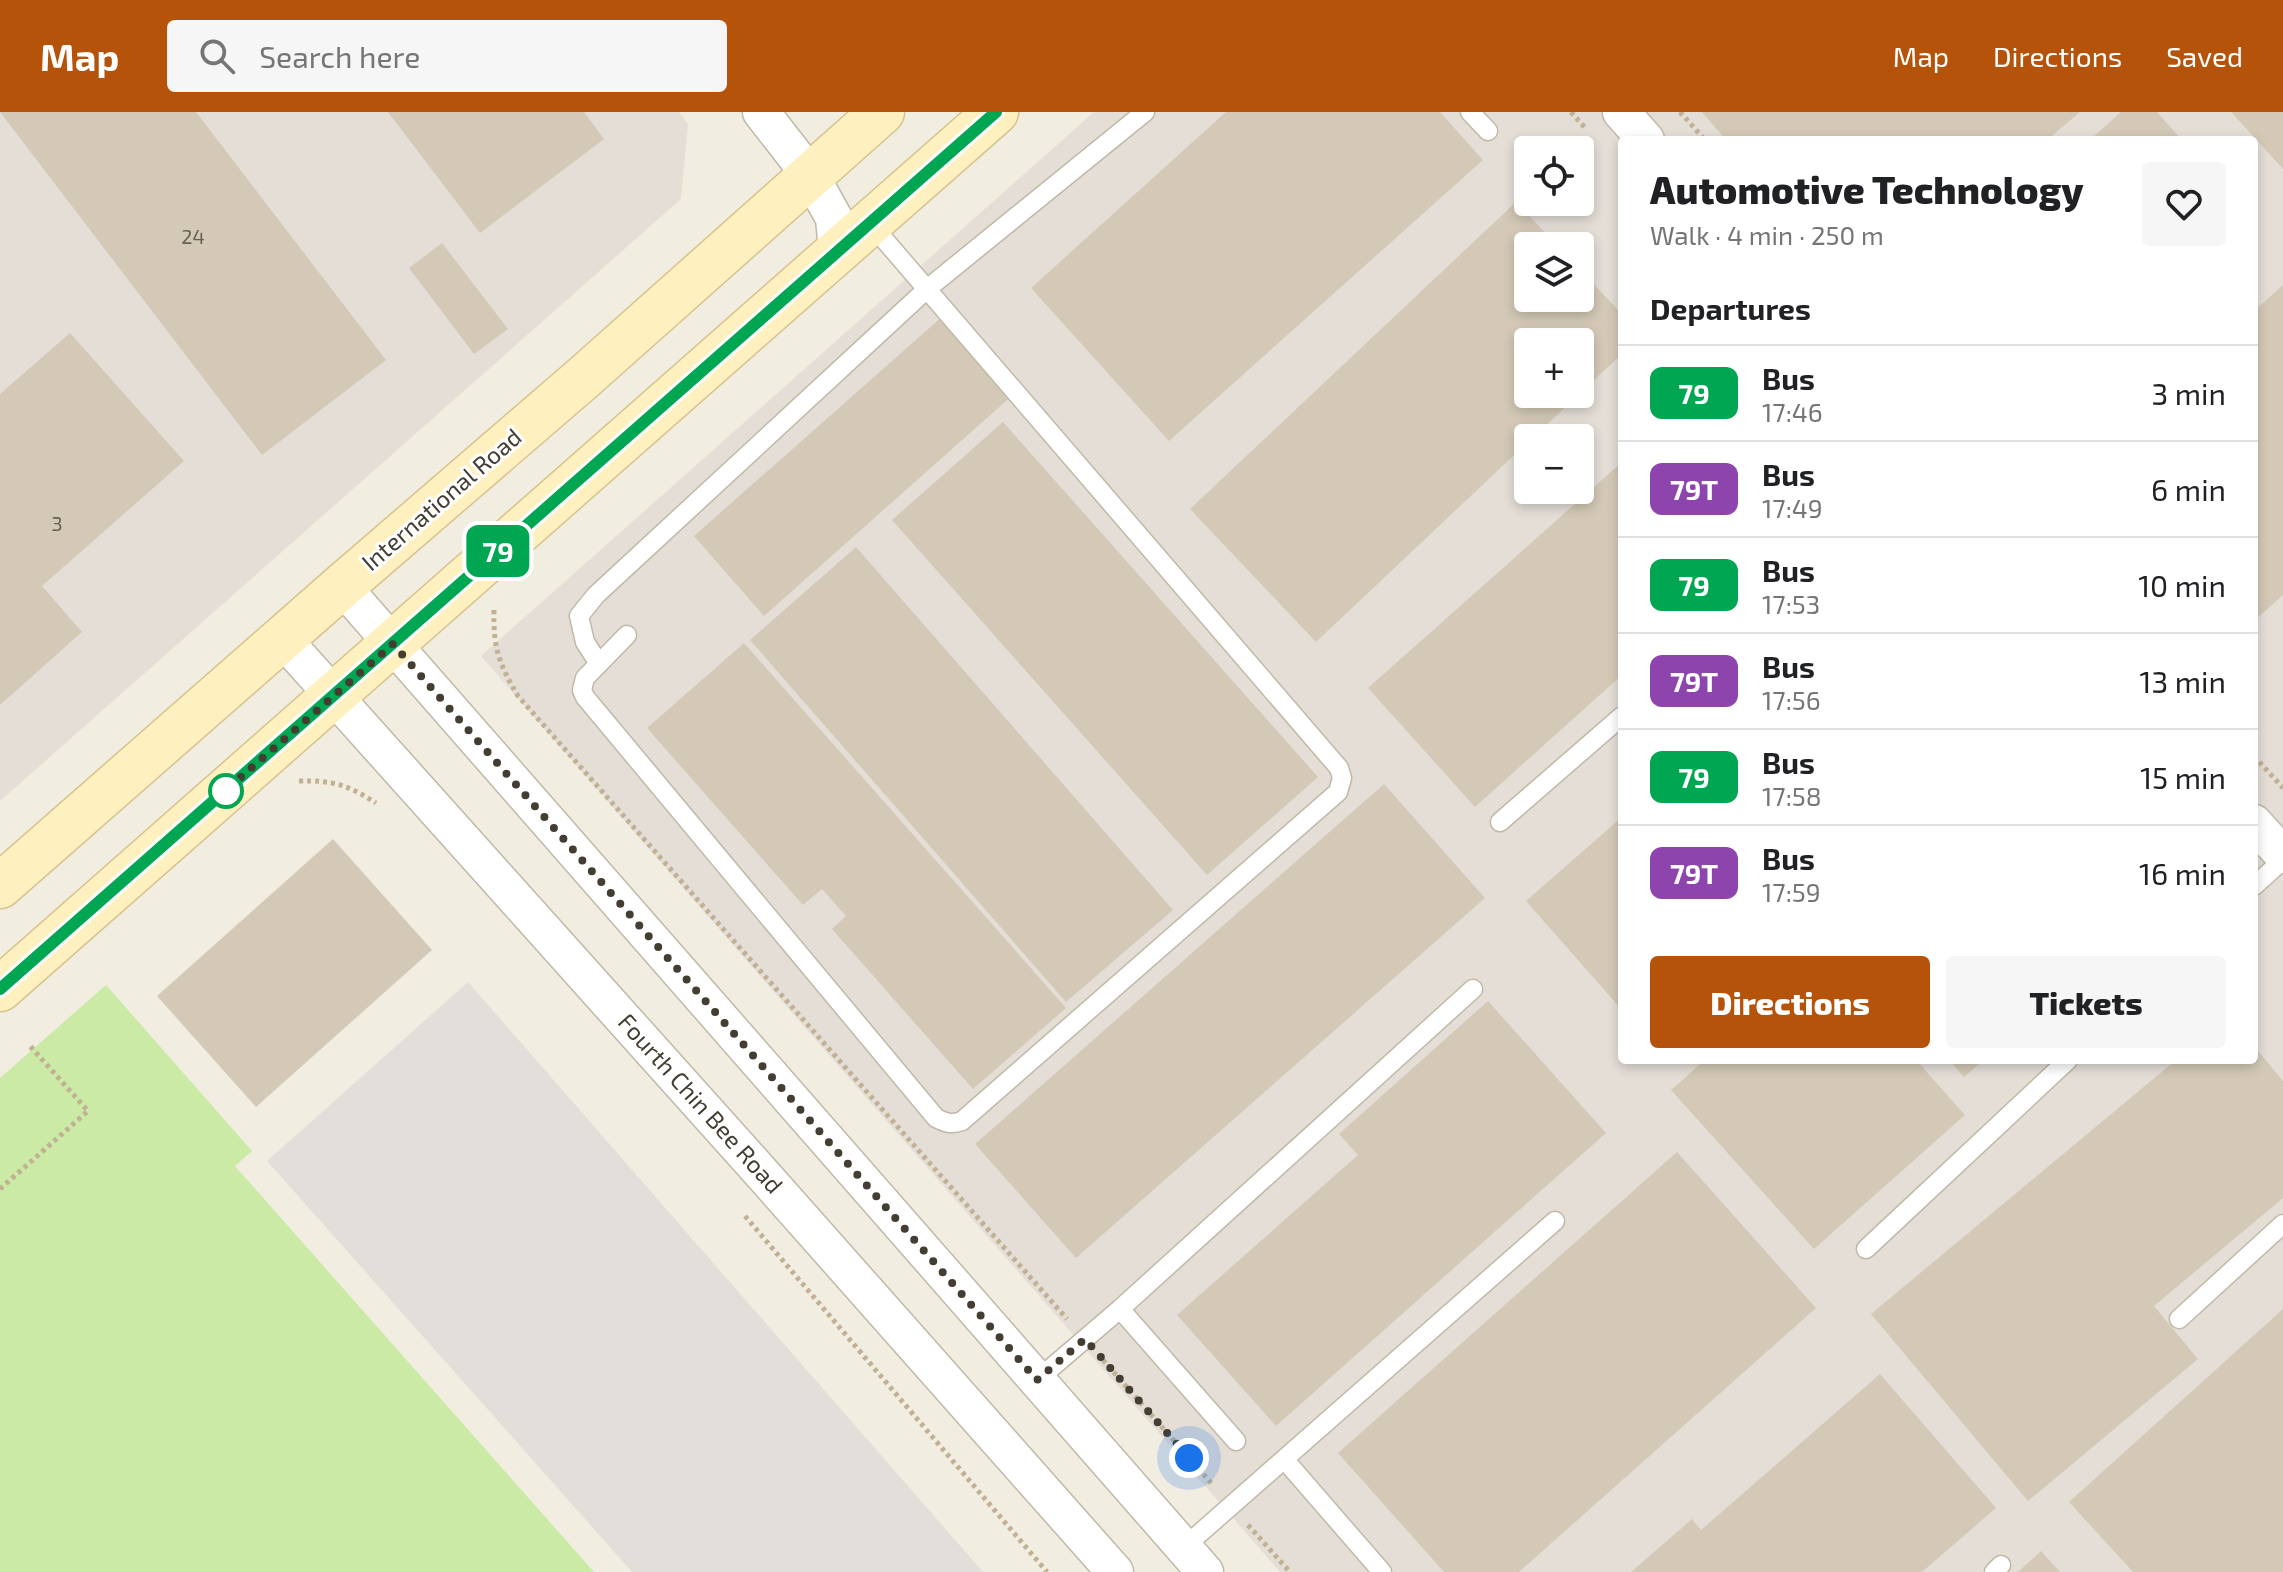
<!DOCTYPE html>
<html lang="en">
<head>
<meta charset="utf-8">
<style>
  body { margin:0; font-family:"Exo 2",sans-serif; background:#f6f6f6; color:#202124; height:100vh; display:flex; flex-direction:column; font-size:30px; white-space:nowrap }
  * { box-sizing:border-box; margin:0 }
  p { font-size:26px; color:#757577 }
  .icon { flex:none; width:44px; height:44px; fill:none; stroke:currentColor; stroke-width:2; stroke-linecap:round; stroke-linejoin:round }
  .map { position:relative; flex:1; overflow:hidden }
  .details { position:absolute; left:1618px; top:24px; width:640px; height:928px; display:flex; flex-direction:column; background:#fff; border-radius:8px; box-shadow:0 4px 12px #0003 }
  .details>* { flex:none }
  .badge { padding:0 16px; border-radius:12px; font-size:28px; line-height:52px }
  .controls { position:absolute; left:1514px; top:24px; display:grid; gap:16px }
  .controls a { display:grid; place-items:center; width:80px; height:80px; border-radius:8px; background:#fff; box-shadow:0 4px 12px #0003; font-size:40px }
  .you { position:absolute; width:40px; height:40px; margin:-20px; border:6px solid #fff; border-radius:50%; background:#1a73e8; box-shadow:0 0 0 12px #1a73e833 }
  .map>.badge { position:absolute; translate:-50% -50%; box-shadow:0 0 0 4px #fff }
  h2 { padding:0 32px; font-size:30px; line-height:72px }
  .round { display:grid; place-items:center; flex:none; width:84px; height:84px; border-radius:8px; background:#f6f6f6 }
  .summary { display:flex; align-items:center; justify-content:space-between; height:136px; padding:0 32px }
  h1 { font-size:38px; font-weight:800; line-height:60px }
  .primary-button { display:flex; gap:16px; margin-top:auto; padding:16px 32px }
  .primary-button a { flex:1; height:92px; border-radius:8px; background:#b45309; color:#fff; font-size:32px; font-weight:800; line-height:92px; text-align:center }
  .primary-button a+a { background:#f6f6f6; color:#202124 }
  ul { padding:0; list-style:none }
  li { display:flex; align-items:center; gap:24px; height:96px; padding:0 32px; border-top:2px solid #e0e0e0 }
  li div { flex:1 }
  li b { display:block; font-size:30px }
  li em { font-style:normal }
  li .badge { min-width:88px; font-weight:700; text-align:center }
  header { display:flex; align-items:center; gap:48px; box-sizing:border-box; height:112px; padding:0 40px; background:#b45309; color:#fff }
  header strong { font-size:38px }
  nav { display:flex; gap:44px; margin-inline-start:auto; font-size:28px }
  .search { width:560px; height:72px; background:#f6f6f6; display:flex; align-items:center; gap:20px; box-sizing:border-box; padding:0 28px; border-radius:8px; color:#757577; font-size:30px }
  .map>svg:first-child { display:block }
  .industrial { fill:#e4ded7; fill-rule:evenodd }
  .green { fill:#cbeaa6 }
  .parking { fill:#e2dfdb }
  .building { fill:#d4c9b6 }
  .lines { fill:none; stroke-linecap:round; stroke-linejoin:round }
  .lane-casing { stroke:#c1b8a7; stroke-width:21 }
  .street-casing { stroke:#c1b8a7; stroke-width:39 }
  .secondary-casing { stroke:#d6c38d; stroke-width:47 }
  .path { stroke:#c1b194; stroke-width:5; stroke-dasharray:4 4; stroke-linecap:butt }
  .lane { stroke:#fff; stroke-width:18 }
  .street { stroke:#fff; stroke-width:36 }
  .secondary { stroke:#fff0bf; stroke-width:44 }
  .line-casing { stroke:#fff; stroke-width:18 }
  .line { stroke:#00a651; stroke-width:12 }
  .walk { stroke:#443d32; stroke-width:8; stroke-dasharray:0 14.4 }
  .stop-dot { fill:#fff; stroke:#00a651; stroke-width:4 }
  .labels { text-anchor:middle; stroke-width:6; stroke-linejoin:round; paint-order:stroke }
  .number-label { font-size:20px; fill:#686053 }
  .street-label { font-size:24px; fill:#443d32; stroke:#fff }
</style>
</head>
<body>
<header>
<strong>Map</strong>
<div class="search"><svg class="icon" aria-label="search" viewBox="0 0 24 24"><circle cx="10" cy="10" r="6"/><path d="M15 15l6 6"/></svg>Search here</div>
<nav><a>Map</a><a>Directions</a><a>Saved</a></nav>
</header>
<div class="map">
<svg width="2283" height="1460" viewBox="0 0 2283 1460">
  <rect width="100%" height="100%" fill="#f2ede1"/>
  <path class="industrial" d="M 0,0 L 679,0 L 688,12 L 681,87 L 0,689 Z
    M 1094,0 L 2283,0 L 2283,1460 L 1280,1460 L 481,544 ZM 1622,28 L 2254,28 L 2254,948 L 1622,948 ZM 1528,38 L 1580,38 L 1580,90 L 1528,90 ZM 1528,134 L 1580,134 L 1580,186 L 1528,186 ZM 1528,230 L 1580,230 L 1580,282 L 1528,282 ZM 1528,326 L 1580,326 L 1580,378 L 1528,378 Z"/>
  <path class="green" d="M 106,873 L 252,1039 L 235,1054 L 594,1460 L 0,1460 L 0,966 Z"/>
  <path class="parking" d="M 468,870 L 983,1460 L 632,1460 L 267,1049 Z"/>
  <path class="building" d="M 0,0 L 196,0 L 386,248 L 262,343 Z
    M 388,0 L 584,0 L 604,27 L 480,121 Z
    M 1226,0 L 1440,0 L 1483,48 L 1169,329 L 1031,176 Z
    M 1702,0 L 2080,0 L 2047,28 L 1726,28 Z
    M 2121,0 L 2157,0 L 2182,28 L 2090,28 Z
    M 2231,0 L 2283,0 L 2283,57 Z
    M 1516,90 L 1558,134 L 1528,134 L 1528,186 L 1580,186 L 1580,158 L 1622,202 L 1622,242 L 1580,281 L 1580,230 L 1528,230 L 1528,282 L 1579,282 L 1533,326 L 1528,326 L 1528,330 L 1316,530 L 1190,397 Z
    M 442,131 L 508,217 L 474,242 L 409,156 Z
    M 2283,173 L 2283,483 L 2254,509 L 2254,199 Z
    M 944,203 L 1014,282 L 764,504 L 694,424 Z
    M 70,221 L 184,349 L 42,474 L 82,520 L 0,593 L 0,282 Z
    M 1003,310 L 1318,665 L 1207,763 L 892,408 Z
    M 1622,350 L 1622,563 L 1475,695 L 1368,576 Z
    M 856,435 L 1173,798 L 1066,890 L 750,528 Z
    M 744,531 L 1066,896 L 973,977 L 832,817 L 846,804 L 822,777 L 803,793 L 647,616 Z
    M 1384,672 L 1485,786 L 1076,1146 L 975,1032 Z
    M 1622,705 L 1622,898 L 1526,789 Z
    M 333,727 L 432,838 L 256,995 L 157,884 Z
    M 1488,889 L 1606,1021 L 1276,1314 L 1177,1203 L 1358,1043 L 1339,1022 Z
    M 2254,934 L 2283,969 L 2283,1086 L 2154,1194 L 2198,1247 L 2028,1389 L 1871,1202 L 2176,948 L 2254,948 Z
    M 1705,948 L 1916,948 L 1965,1003 L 1814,1137 L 1671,978 Z
    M 1949,948 L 1984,948 L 1964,965 Z
    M 1677,1040 L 1816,1196 L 1519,1460 L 1444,1460 L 1338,1341 Z
    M 2283,1197 L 2283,1460 L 2133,1460 L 2069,1390 Z
    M 1880,1262 L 1996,1396 L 1922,1460 L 1631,1460 L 1692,1407 L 1701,1418 Z
    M 2041,1439 L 2060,1460 L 2018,1460 Z"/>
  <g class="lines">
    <g class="lane-casing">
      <path id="lane" d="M 1470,0 L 1488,19
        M 627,523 L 585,566 L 582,578 L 585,585 L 936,1006 C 946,1011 951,1013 962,1009 L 1338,680 L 1342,666 L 1339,656 L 870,111
        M 599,552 L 585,530 L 579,504 L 596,483 L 927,177 L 1145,0
        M 1500,710 L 1622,604
        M 2254,774 L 2283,748
        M 1866,1137 L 2068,948
        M 1120,1197 L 1236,1329
        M 2179,1207 L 2283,1112
        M 1037,1268 L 1120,1197 L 1473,877
        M 1284,1347 L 1382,1460
        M 1183,1436 L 1555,1109
        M 1994,1460 L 2001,1453"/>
    </g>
    <g class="street-casing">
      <path id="street" d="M 761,0 L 810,63 L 834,106 L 837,140
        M 1621,0 L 1646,28
        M 342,474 L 1205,1460
        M 282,526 L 766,1066 L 1115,1460
        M 2254,711 L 2283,743"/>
    </g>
    <g class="secondary-casing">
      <path id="secondary" d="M 0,774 L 342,474 L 582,267 L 882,0
        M 0,877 L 996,0"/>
    </g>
    <path class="path" d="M 1571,0 L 1586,17
      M 1680,0 L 1705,28
      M 494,498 C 493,536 499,552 518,584 L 1067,1207
      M 2254,644 L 2283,676
      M 299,669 C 333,668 348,673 376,691
      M 0,1077 L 88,999 L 30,934
      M 745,1104 L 1047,1460
      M 1103,1248 L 1212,1372
      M 1248,1413 L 1290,1460"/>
    <use href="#lane" class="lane"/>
    <use href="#street" class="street"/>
    <use href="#secondary" class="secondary"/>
  </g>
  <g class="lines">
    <g class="line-casing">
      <path id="line" d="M 0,877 L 996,0"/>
    </g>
    <use href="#line" class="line"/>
    <path class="walk" d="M 226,679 L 217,686 L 393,532 L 1037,1268 L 1085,1227 L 1189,1346"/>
  </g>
  <circle class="stop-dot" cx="226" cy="679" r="16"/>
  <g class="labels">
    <g class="number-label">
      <text x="193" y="132">24</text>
      <text x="57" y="419">3</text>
    </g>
    <g class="street-label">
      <text transform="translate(442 388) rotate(-41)" y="8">International Road</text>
      <text transform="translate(700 992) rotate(48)" y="8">Fourth Chin Bee Road</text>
    </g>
  </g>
</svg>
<div class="controls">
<a><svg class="icon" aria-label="locate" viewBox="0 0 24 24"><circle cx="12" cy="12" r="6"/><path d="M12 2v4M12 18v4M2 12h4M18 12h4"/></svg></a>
<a><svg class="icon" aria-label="layers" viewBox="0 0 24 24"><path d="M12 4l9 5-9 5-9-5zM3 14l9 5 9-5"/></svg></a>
<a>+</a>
<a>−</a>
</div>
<div class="you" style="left:1189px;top:1346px"></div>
<b class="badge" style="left:498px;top:439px;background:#00a651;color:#fff">79</b>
<section class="details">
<div class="summary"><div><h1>Automotive Technology</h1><p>Walk · 4 min · 250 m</p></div><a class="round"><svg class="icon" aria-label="heart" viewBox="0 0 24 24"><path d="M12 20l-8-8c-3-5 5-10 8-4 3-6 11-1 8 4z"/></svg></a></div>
<h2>Departures</h2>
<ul>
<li><span class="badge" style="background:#00a651;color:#fff">79</span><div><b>Bus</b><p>17:46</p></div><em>3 min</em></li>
<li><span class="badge" style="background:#8e44ad;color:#fff">79T</span><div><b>Bus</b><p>17:49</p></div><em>6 min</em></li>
<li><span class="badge" style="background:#00a651;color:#fff">79</span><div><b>Bus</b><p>17:53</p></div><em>10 min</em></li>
<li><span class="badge" style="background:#8e44ad;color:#fff">79T</span><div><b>Bus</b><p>17:56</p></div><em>13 min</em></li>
<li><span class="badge" style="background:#00a651;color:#fff">79</span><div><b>Bus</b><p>17:58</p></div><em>15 min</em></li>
<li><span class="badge" style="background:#8e44ad;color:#fff">79T</span><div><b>Bus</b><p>17:59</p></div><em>16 min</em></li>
</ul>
<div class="primary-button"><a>Directions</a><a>Tickets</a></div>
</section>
</div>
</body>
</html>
